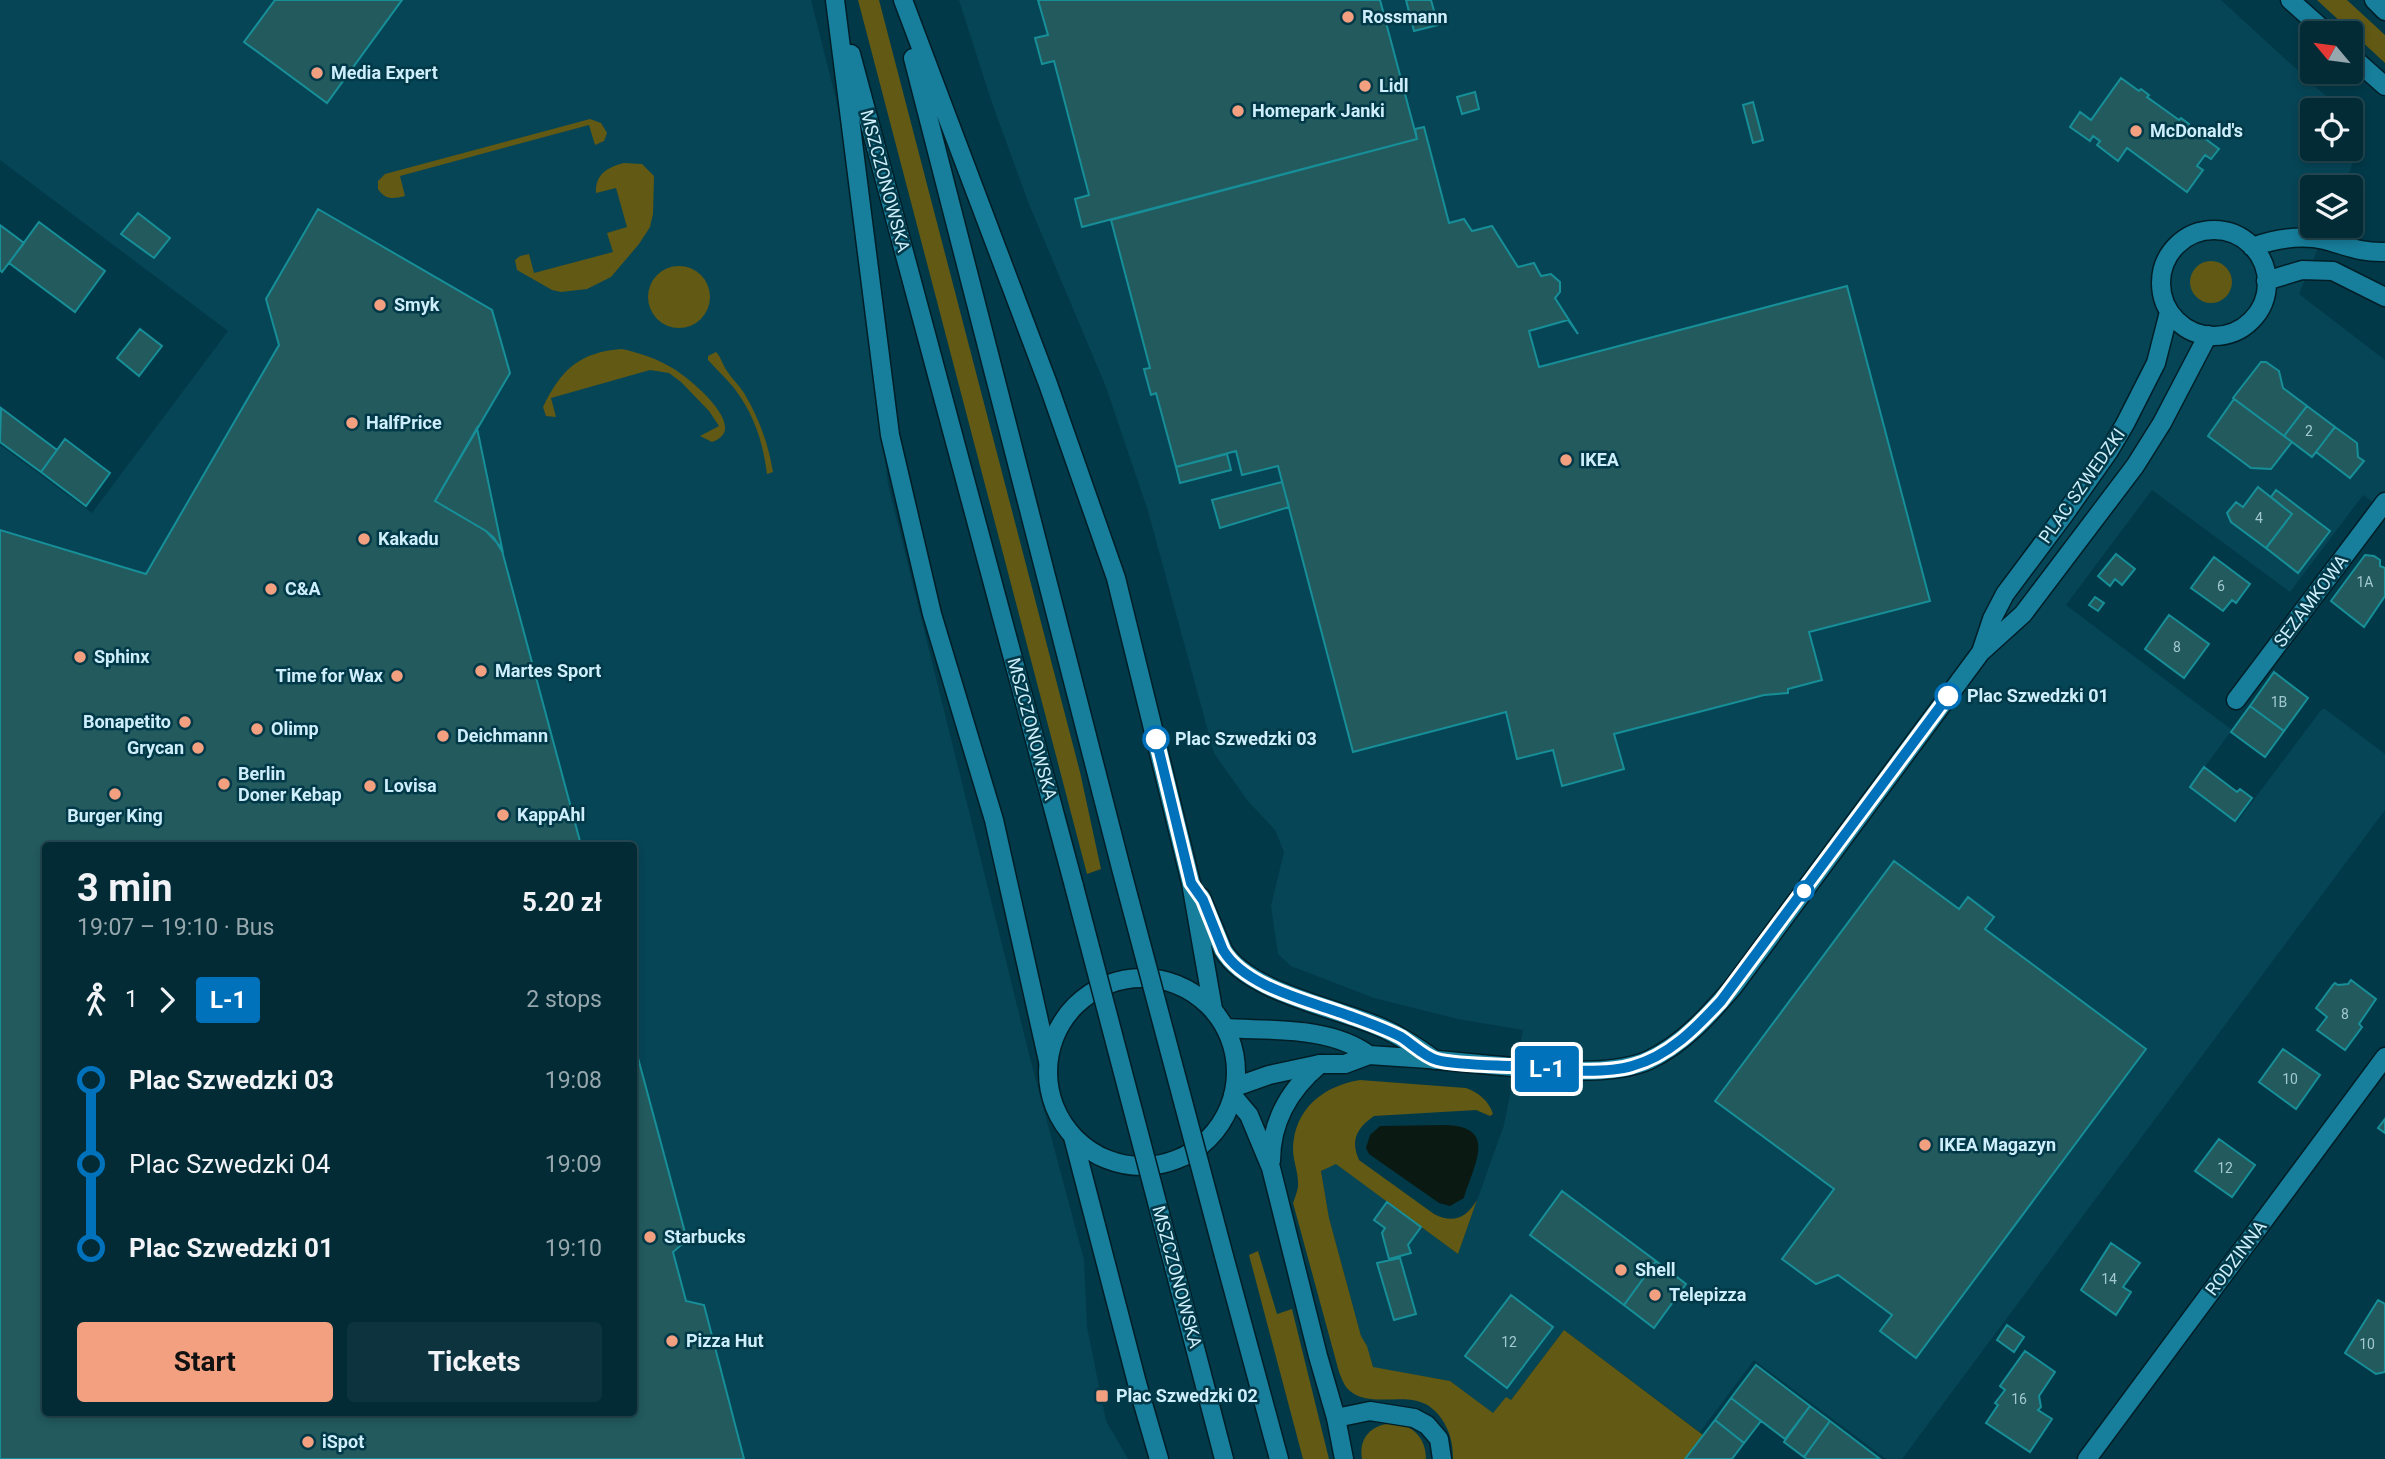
<!DOCTYPE html>
<html lang="en">
<head>
<meta charset="utf-8">
<style>
  body { margin:0; font-family:Roboto,sans-serif; background:#0c333e; color:#f1f3f6; height:100vh; display:flex; flex-direction:column; font-size:26px; white-space:nowrap }
  * { box-sizing:border-box; margin:0 }
  p { font-size:23px; color:#96a7ad }
  .icon { flex:none; width:38px; height:38px; fill:none; stroke:currentColor; stroke-width:2; stroke-linecap:round; stroke-linejoin:round }
  .map { position:relative; flex:1; overflow:hidden }
  .side { position:absolute; left:42px; top:842px; width:595px; height:574px; display:flex; flex-direction:column; background:#022b36; border-radius:7px; box-shadow:0 4px 10px #0003,0 0 0 2px #234751 }
  .side>* { flex:none }
  .badge { padding:0 14px; border-radius:5px; font-size:24px; line-height:46px }
  .needle { width:46px; rotate:299deg }
  .fabs { position:absolute; left:2300px; top:21px; display:grid; gap:14px }
  .fabs a { display:grid; place-items:center; width:63px; height:63px; border-radius:7px; background:#022b36; box-shadow:0 4px 10px #0003,0 0 0 2px #234751; font-size:35px }
  .map>.badge { position:absolute; translate:-50% -50%; box-shadow:0 0 0 4px #fff }
  .legs { display:flex; align-items:center; gap:10px; height:77px; padding:0 35px; font-size:23px }
  .legs p { margin-inline-start:auto }
  .summary { display:flex; align-items:center; justify-content:space-between; height:119px; padding:0 35px }
  h1 { font-size:38px; font-weight:700; line-height:52px }
  .button { display:flex; gap:14px; margin-top:auto; padding:14px 35px }
  .button a { flex:1; height:80px; border-radius:7px; background:#f2a080; color:#111; font-size:28px; font-weight:700; line-height:80px; text-align:center }
  .button a+a { background:#0c333e; color:#f1f3f6 }
  ul { padding:0 35px; list-style:none }
  li { display:flex; align-items:center; gap:24px; height:84px; font-size:26px }
  li i { display:grid; place-items:center; width:10px; height:100%; margin:0 9px; background:currentColor }
  li i::after { content:''; width:18px; height:18px; margin:-9px; border:5px solid; border-radius:50%; background:#022b36 }
  li p { margin-inline-start:auto }
  li:first-child i { background:linear-gradient(#0000 50%,currentColor 0) }
  li:last-child i { background:linear-gradient(currentColor 50%,#0000 0) }
  .map>svg:first-child { display:block }
  .built { fill:#064556; fill-rule:evenodd }
  .green { fill:#615914 }
  .water { fill:#0a1a13 }
  .building { fill:#225a5e; stroke:#178f98; stroke-width:2 }
  .lines { fill:none; stroke-linecap:round; stroke-linejoin:round }
  .street-casing { stroke:#011e27; stroke-width:21 }
  .secondary-casing { stroke:#011e27; stroke-width:21 }
  .street { stroke:#177e9b; stroke-width:18 }
  .secondary { stroke:#177e9b; stroke-width:18 }
  .secondary-bridge-casing { stroke:#011e27; stroke-width:21; stroke-linecap:butt }
  .secondary-bridge { stroke:#177e9b; stroke-width:18 }
  .line-1-casing { stroke:#fff; stroke-width:16 }
  .line-1 { stroke:#0072bc; stroke-width:10 }
  .poi-dot { fill:#f2a080; stroke:#023948; stroke-width:2.5 }
  .stop-1-dot { fill:#fff; stroke:#0072bc; stroke-width:3.5 }
  .labels { text-anchor:middle; stroke-width:5; stroke-linejoin:round; paint-order:stroke }
  .number-label { font-size:14px; fill:#a2c9d3 }
  .poi-label { font-size:18px; font-weight:bold; fill:#cdeefa; stroke:#023948; text-anchor:start }
  .street-label { font-size:18px; fill:#cdeefa; stroke:#023948 }
  .stop-label { font-size:18px; font-weight:bold; fill:#cdeefa; stroke:#023948; text-anchor:start }
</style>
</head>
<body>
<div class="map">
<svg width="2385" height="1459" viewBox="0 0 2385 1459">
  <rect width="100%" height="100%" fill="#023948"/>
  <path class="built" d="M 0,0 L 811,0 L 836,99 L 851,179 L 888,484 L 1029,1054 L 1084,1260 L 1087,1327 L 1106,1421 L 1128,1459 L 0,1459 L 0,445 L 92,513 L 228,331 L 0,160 ZM 46,845 L 634,845 L 634,1412 L 46,1412 Z
    M 959,0 L 2221,0 L 2341,110 L 2312,110 L 2312,149 L 2350,149 L 2350,119 L 2365,133 L 2343,187 L 2312,187 L 2312,226 L 2327,226 L 2299,294 L 2385,360 L 2385,493 L 2378,502 L 2373,502 L 2363,495 L 2290,592 L 2152,490 L 2066,605 L 2232,730 L 2190,787 L 2235,821 L 2237,822 L 2322,709 L 2325,709 L 2385,754 L 2385,810 L 1902,1459 L 1886,1459 L 1754,1360 L 1700,1432 L 1564,1330 L 1510,1401 L 1505,1398 L 1493,1414 L 1450,1381 L 1373,1368 L 1367,1346 L 1361,1336 L 1329,1218 L 1321,1171 L 1336,1163 L 1458,1254 L 1504,1125 L 1523,1030 L 1458,1019 L 1374,998 L 1291,966 L 1278,954 L 1271,906 L 1284,852 L 1275,830 L 1247,800 L 1214,753 L 1148,511 L 1106,387 L 1029,204 L 991,100 Z"/>
  <path class="green" d="M 858,0 L 879,0 L 1080,772 L 1101,869 L 1087,874 Z
    M 2317,0 L 2347,0 L 2385,35 L 2385,63 Z
    M 590,119 L 601,123 L 607,133 L 604,141 L 595,145 L 589,125 L 400,176 L 405,196 C 393,199 385,200 378,189 L 378,181 L 385,174 Z
    M 624,163 L 642,164 L 654,176 L 653,214 L 650,227 L 639,244 L 611,277 L 587,289 L 561,292 L 552,290 L 517,270 L 515,260 L 520,256 L 529,254 L 534,273 L 613,252 L 607,233 L 627,227 L 616,188 L 596,193 C 595,174 608,167 624,163 Z
    M2190 282a21 21 0 1 1 42 0a21 21 0 1 1-42 0Z
    M648 297a31 31 0 1 1 62 0a31 31 0 1 1-62 0Z
    M 622,349 C 640,353 658,359 674,369 C 689,378 752,429 712,442 L 700,436 L 719,426 L 709,411 L 681,382 L 669,373 L 650,370 L 551,398 L 556,417 L 546,416 L 543,407 C 561,370 579,352 622,349 Z
    M 716,352 C 721,357 722,364 727,371 C 732,379 739,385 744,393 C 759,418 768,443 773,472 L 767,474 C 763,442 754,414 734,388 C 726,378 716,369 708,360 L 708,356 Z
    M 1360,1080 L 1466,1088 C 1478,1092 1489,1101 1493,1114 L 1490,1116 L 1476,1110 L 1374,1116 C 1357,1128 1350,1140 1359,1160 L 1434,1214 C 1454,1224 1466,1218 1477,1200 L 1458,1254 L 1336,1164 L 1321,1171 L 1329,1218 L 1361,1336 L 1367,1346 L 1373,1367 L 1450,1381 L 1493,1413 L 1506,1397 L 1511,1400 L 1564,1330 L 1703,1435 L 1685,1459 L 1453,1459 C 1453,1443 1450,1431 1441,1418 C 1417,1383 1376,1412 1350,1391 C 1344,1386 1342,1379 1339,1372 L 1293,1203 C 1295,1198 1297,1192 1298,1187 C 1299,1174 1293,1161 1293,1149 C 1294,1109 1323,1086 1360,1080 Z
    M 1258,1251 L 1277,1314 L 1292,1309 L 1329,1459 L 1303,1459 L 1249,1255 Z
    M 1387,1424 C 1410,1422 1426,1436 1426,1459 L 1362,1459 C 1359,1441 1368,1427 1387,1424 Z"/>
  <path class="water" d="M 1444,1125 C 1499,1126 1474,1164 1464,1198 L 1450,1206 L 1439,1203 L 1369,1154 L 1366,1148 L 1370,1135 L 1380,1126 Z"/>
  <path class="building" d="M 275,0 L 402,0 L 327,103 L 244,42 Z
    M 1038,0 L 1380,0 L 1417,139 L 1082,227 L 1075,199 L 1089,195 L 1054,61 L 1042,64 L 1035,38 L 1048,35 Z
    M 1406,0 L 1431,0 L 1438,25 L 1414,31 Z
    M 2121,78 L 2139,91 L 2141,89 L 2149,95 L 2147,97 L 2179,120 L 2181,118 L 2189,124 L 2188,126 L 2219,149 L 2211,159 L 2205,155 L 2197,166 L 2203,170 L 2187,192 L 2127,148 L 2118,161 L 2097,145 L 2100,141 L 2093,136 L 2090,141 L 2070,127 L 2080,112 L 2091,120 Z
    M 1475,92 L 1479,109 L 1462,114 L 1457,97 Z
    M 1753,102 L 1763,140 L 1753,143 L 1743,105 Z
    M 1424,127 L 1449,223 L 1464,219 L 1472,231 L 1492,226 L 1518,267 L 1534,263 L 1541,276 L 1551,274 L 1560,282 L 1560,292 L 1555,298 L 1578,334 L 1568,320 L 1529,331 L 1539,367 L 1847,286 L 1930,601 L 1809,632 L 1822,680 L 1788,689 L 1788,693 L 1764,695 L 1614,734 L 1624,769 L 1562,786 L 1553,750 L 1517,759 L 1506,712 L 1353,752 L 1278,466 L 1242,475 L 1236,451 L 1176,467 L 1156,393 L 1151,395 L 1144,369 L 1150,368 L 1111,220 L 1417,139 L 1415,129 Z
    M 318,209 L 492,310 L 510,373 L 435,501 L 486,531 L 501,547 L 581,845 L 46,845 L 46,1412 L 634,1412 L 634,1043 L 687,1240 L 673,1252 L 686,1301 L 704,1305 L 744,1459 L 0,1459 L 0,530 L 146,574 L 279,345 L 266,299 Z
    M 138,213 L 170,238 L 154,258 L 121,234 Z
    M 39,222 L 105,271 L 75,312 L 9,263 Z
    M 0,225 L 24,243 L 2,272 L 0,270 Z
    M 140,329 L 162,346 L 139,376 L 117,358 Z
    M 2261,362 L 2266,362 L 2279,371 L 2283,388 L 2307,406 L 2284,436 L 2233,398 Z
    M 2234,399 L 2292,442 L 2271,469 L 2251,468 L 2208,436 Z
    M 2307,406 L 2335,427 L 2312,457 L 2284,436 Z
    M 1,408 L 57,450 L 41,472 L 0,442 Z
    M 2335,427 L 2357,443 L 2358,457 L 2364,461 L 2350,478 L 2316,452 Z
    M 477,428 L 503,553 L 494,538 L 486,531 L 435,501 Z
    M 65,439 L 110,473 L 86,506 L 41,472 Z
    M 1227,454 L 1231,470 L 1180,483 L 1176,467 Z
    M 1282,482 L 1289,507 L 1220,528 L 1212,500 Z
    M 2258,487 L 2292,514 L 2266,548 L 2231,522 L 2227,513 L 2236,502 L 2243,507 Z
    M 2276,490 L 2330,531 L 2298,573 L 2266,548 L 2292,514 L 2271,497 Z
    M 2116,554 L 2135,569 L 2122,585 L 2115,579 L 2110,586 L 2098,576 Z
    M 2365,555 L 2374,556 L 2380,560 L 2380,566 L 2385,568 L 2385,596 L 2364,627 L 2331,601 Z
    M 2214,557 L 2250,584 L 2236,603 L 2232,600 L 2223,611 L 2191,588 Z
    M 2095,597 L 2104,603 L 2098,611 L 2089,605 Z
    M 2169,615 L 2209,644 L 2184,678 L 2145,649 Z
    M 2274,672 L 2308,698 L 2284,731 L 2250,706 Z
    M 2250,706 L 2284,731 L 2265,757 L 2231,732 Z
    M 2204,767 L 2237,792 L 2240,789 L 2252,798 L 2235,821 L 2190,787 Z
    M 1894,861 L 1959,909 L 1968,897 L 1994,917 L 1985,929 L 2146,1049 L 1916,1358 L 1880,1331 L 1892,1315 L 1838,1275 L 1816,1284 L 1782,1259 L 1834,1189 L 1715,1101 Z
    M 2351,980 L 2376,999 L 2359,1024 L 2362,1027 L 2345,1050 L 2317,1030 L 2327,1017 L 2316,1008 L 2333,985 L 2335,983 L 2338,985 L 2348,984 Z
    M 2283,1049 L 2320,1075 L 2296,1109 L 2259,1082 Z
    M 2385,1119 L 2385,1133 L 2378,1128 Z
    M 2219,1139 L 2255,1165 L 2232,1197 L 2195,1171 Z
    M 1562,1191 L 1656,1261 L 1624,1305 L 1530,1235 Z
    M 1387,1202 L 1421,1227 L 1408,1245 L 1411,1253 L 1389,1259 L 1382,1233 L 1385,1228 L 1374,1220 Z
    M 2111,1243 L 2140,1263 L 2123,1287 L 2131,1292 L 2116,1315 L 2081,1290 Z
    M 1400,1258 L 1416,1314 L 1394,1320 L 1377,1263 Z
    M 1656,1261 L 1686,1284 L 1654,1328 L 1624,1305 Z
    M 1511,1295 L 1553,1327 L 1507,1388 L 1465,1356 Z
    M 2378,1300 L 2385,1304 L 2385,1372 L 2376,1374 L 2345,1353 Z
    M 2007,1325 L 2024,1337 L 2014,1352 L 1997,1340 Z
    M 2025,1351 L 2055,1372 L 2039,1396 L 2041,1407 L 2038,1410 L 2052,1419 L 2030,1452 L 1986,1423 L 1998,1405 L 1995,1403 L 2005,1390 L 2000,1386 Z
    M 1756,1365 L 1810,1406 L 1785,1439 L 1731,1398 Z
    M 1731,1398 L 1761,1421 L 1744,1443 L 1715,1420 Z
    M 1810,1406 L 1830,1421 L 1804,1457 L 1784,1442 Z
    M 1715,1420 L 1744,1443 L 1732,1459 L 1685,1459 Z
    M 1830,1421 L 1880,1459 L 1807,1459 L 1804,1457 Z"/>
  <g class="lines">
    <g class="street-casing">
      <path id="street" d="M2161 283a53 53 0 1 1 106 0a53 53 0 1 1-106 0Z
        M 2252,247 C 2275,239 2300,234 2325,240 C 2347,246 2361,253 2385,252
        M 2266,281 L 2302,270 L 2333,271 L 2385,297
        M 1981,652 L 1992,619 L 2005,594 L 2064,515 L 2109,451 L 2125,424 L 2156,363 L 2169,312
        M 2236,700 L 2385,502
        M1048 1072a94 94 0 1 1 188 0a94 94 0 1 1-188 0Z
        M 1225,1028 C 1272,1031 1330,1026 1369,1055
        M 1235,1087 L 1269,1075 L 1320,1064 L 1345,1064 L 1369,1055 C 1406,1057 1443,1060 1480,1064 C 1527,1068 1607,1079 1649,1060 C 1683,1044 1709,1015 1733,987 L 1981,652 L 2023,614 L 2135,466 L 2162,423 L 2208,335
        M 1336,1418 L 1370,1411 L 1414,1418 L 1427,1425 L 1439,1439 L 1442,1459
        M 2087,1459 L 2385,1057"/>
    </g>
    <g class="secondary-casing">
      <path id="secondary" d="M 835,0 L 890,435 L 932,614 L 994,820 L 1048,1061
        M 903,0 L 1048,384 L 1116,578 L 1191,883 L 1213,1009
        M 2290,0 L 2327,33
        M 2374,0 L 2385,11
        M 851,54 L 1074,886
        M 2350,55 L 2385,86
        M 913,58 L 1122,872
        M 1201,897 L 1223,950 C 1247,991 1332,1007 1375,1025 C 1396,1033 1416,1046 1435,1060
        M 1233,1096 L 1249,1115 L 1271,1168 L 1318,1356 L 1336,1418 L 1344,1459
        M 1073,1137 L 1137,1383 L 1159,1459
        M 1271,1161 C 1271,1121 1289,1090 1320,1064
        M 1224,1256 L 1279,1459
        M 1174,1267 L 1224,1459"/>
    </g>
    <use href="#street" class="street"/>
    <use href="#secondary" class="secondary"/>
    <g class="secondary-bridge-casing">
      <path id="secondary-bridge" d="M 1122,872 L 1224,1256
        M 1074,886 L 1174,1267"/>
    </g>
    <use href="#secondary-bridge" class="secondary-bridge"/>
  </g>
  <g class="lines">
    <g class="line-1-casing">
      <path id="line-1" d="M 1156,739 L 1191,883 L 1203,900 L 1223,950 C 1245,987 1309,1001 1347,1015 C 1366,1022 1384,1028 1401,1037 C 1412,1044 1425,1057 1437,1060 C 1456,1065 1490,1065 1511,1066 C 1543,1069 1602,1075 1632,1066 C 1669,1056 1696,1028 1721,1001 L 1948,696"/>
    </g>
    <use href="#line-1" class="line-1"/>
  </g>
  <g class="poi-dot">
    <circle cx="1348" cy="17" r="7"/>
    <circle cx="317" cy="73" r="7"/>
    <circle cx="1365" cy="86" r="7"/>
    <circle cx="1238" cy="111" r="7"/>
    <circle cx="2136" cy="131" r="7"/>
    <circle cx="380" cy="305" r="7"/>
    <circle cx="352" cy="423" r="7"/>
    <circle cx="1566" cy="460" r="7"/>
    <circle cx="364" cy="539" r="7"/>
    <circle cx="271" cy="589" r="7"/>
    <circle cx="80" cy="657" r="7"/>
    <circle cx="481" cy="671" r="7"/>
    <circle cx="397" cy="676" r="7"/>
    <circle cx="185" cy="722" r="7"/>
    <circle cx="257" cy="729" r="7"/>
    <circle cx="443" cy="736" r="7"/>
    <circle cx="198" cy="748" r="7"/>
    <circle cx="224" cy="784" r="7"/>
    <circle cx="370" cy="786" r="7"/>
    <circle cx="115" cy="794" r="7"/>
    <circle cx="503" cy="815" r="7"/>
    <circle cx="1925" cy="1145" r="7"/>
    <circle cx="650" cy="1237" r="7"/>
    <circle cx="1621" cy="1270" r="7"/>
    <circle cx="1655" cy="1295" r="7"/>
    <circle cx="672" cy="1341" r="7"/>
    <rect x="1095" y="1389" width="14" height="14" rx="3.5"/>
    <circle cx="308" cy="1442" r="7"/>
  </g>
  <g class="stop-1-dot">
    <circle cx="1948" cy="696" r="12"/>
    <circle cx="1156" cy="739" r="12"/>
    <circle cx="1804" cy="891" r="9"/>
  </g>
  <g class="labels">
    <g class="number-label">
      <text x="2309" y="436">2</text>
      <text x="2259" y="523">4</text>
      <text x="2365" y="587">1A</text>
      <text x="2221" y="591">6</text>
      <text x="2177" y="652">8</text>
      <text x="2279" y="707">1B</text>
      <text x="2345" y="1019">8</text>
      <text x="2290" y="1084">10</text>
      <text x="2225" y="1173">12</text>
      <text x="2109" y="1284">14</text>
      <text x="1509" y="1347">12</text>
      <text x="2367" y="1349">10</text>
      <text x="2019" y="1404">16</text>
    </g>
    <g class="poi-label">
      <text x="1362" y="23">Rossmann</text>
      <text x="331" y="79">Media Expert</text>
      <text x="1379" y="92">Lidl</text>
      <text x="1252" y="117">Homepark Janki</text>
      <text x="2150" y="137">McDonald's</text>
      <text x="394" y="311">Smyk</text>
      <text x="366" y="429">HalfPrice</text>
      <text x="1580" y="466">IKEA</text>
      <text x="378" y="545">Kakadu</text>
      <text x="285" y="595">C&amp;A</text>
      <text x="94" y="663">Sphinx</text>
      <text x="495" y="677">Martes Sport</text>
      <text x="383" y="682" text-anchor="end">Time for Wax</text>
      <text x="171" y="728" text-anchor="end">Bonapetito</text>
      <text x="271" y="735">Olimp</text>
      <text x="457" y="742">Deichmann</text>
      <text x="184" y="754" text-anchor="end">Grycan</text>
      <text x="238" y="780">Berlin<tspan x="238" dy="21">Doner Kebap</tspan></text>
      <text x="384" y="792">Lovisa</text>
      <text x="517" y="821">KappAhl</text>
      <text x="115" y="822" text-anchor="middle">Burger King</text>
      <text x="1939" y="1151">IKEA Magazyn</text>
      <text x="664" y="1243">Starbucks</text>
      <text x="1635" y="1276">Shell</text>
      <text x="1669" y="1301">Telepizza</text>
      <text x="686" y="1347">Pizza Hut</text>
      <text x="1116" y="1402">Plac Szwedzki 02</text>
      <text x="322" y="1448">iSpot</text>
    </g>
    <g class="street-label">
      <text transform="translate(885 181) rotate(75)" y="6">MSZCZONOWSKA</text>
      <text transform="translate(2082 486) rotate(-55)" y="6">PLAC SZWEDZKI</text>
      <text transform="translate(2311 601) rotate(-53)" y="6">SEZAMKOWA</text>
      <text transform="translate(1032 729) rotate(75)" y="6">MSZCZONOWSKA</text>
      <text transform="translate(2236 1258) rotate(-53)" y="6">RODZINNA</text>
      <text transform="translate(1177 1277) rotate(75)" y="6">MSZCZONOWSKA</text>
    </g>
    <g class="stop-label">
      <text x="1967" y="702">Plac Szwedzki 01</text>
      <text x="1175" y="745">Plac Szwedzki 03</text>
    </g>
  </g>
</svg>
<div class="fabs">
<a><svg class="needle" viewBox="-14 -14 28 28"><path d="M0-13l5 13h-10z" fill="#e53935"/><path d="M0 13l5-13h-10z" fill="#96a7ad"/></svg></a>
<a><svg class="icon" aria-label="locate" viewBox="0 0 24 24"><circle cx="12" cy="12" r="6"/><path d="M12 2v4M12 18v4M2 12h4M18 12h4"/></svg></a>
<a><svg class="icon" aria-label="layers" viewBox="0 0 24 24"><path d="M12 4l9 5-9 5-9-5zM3 14l9 5 9-5"/></svg></a>
</div>
<b class="badge" style="left:1547px;top:1069px;background:#0072bc;color:#fff">L-1</b>
<section class="side">
<div class="summary"><div><h1>3 min</h1><p>19:07 – 19:10 · Bus</p></div><b>5.20 zł</b></div>
<div class="legs"><svg class="icon" aria-label="walk" viewBox="0 0 24 24"><circle cx="13" cy="4" r="2"/><path d="M13 8l-2 6 4 7M11 14l-3 7M7 12l3-4h3l4 4"/></svg>1<svg class="icon" aria-label="forward" viewBox="0 0 24 24"><path d="M9 5l7 7-7 7"/></svg><b class="badge" style="background:#0072bc;color:#fff">L-1</b><p>2 stops</p></div>
<ul>
<li><i style="color:#0072bc"></i><b>Plac Szwedzki 03</b><p>19:08</p></li>
<li><i style="color:#0072bc"></i><span>Plac Szwedzki 04</span><p>19:09</p></li>
<li><i style="color:#0072bc"></i><b>Plac Szwedzki 01</b><p>19:10</p></li>
</ul>
<div class="button"><a>Start</a><a>Tickets</a></div>
</section>
</div>
</body>
</html>
